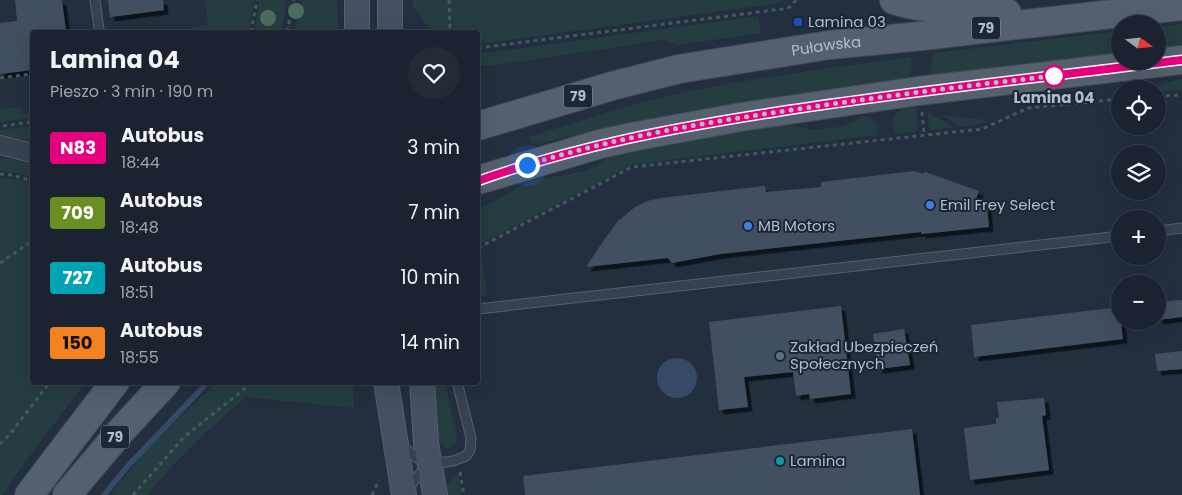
<!DOCTYPE html>
<html lang="pl">
<head>
<meta charset="utf-8">
<style>
  body { margin:0; font-family:Poppins,sans-serif; background:#232b37; color:#f1f3f6; height:100vh; display:flex; flex-direction:column; font-size:19px; white-space:nowrap }
  * { box-sizing:border-box; margin:0 }
  p { font-size:16px; color:#9fa4aa }
  .icon { flex:none; width:28px; height:28px; fill:none; stroke:currentColor; stroke-width:2; stroke-linecap:round; stroke-linejoin:round }
  .map { position:relative; flex:1; overflow:hidden }
  .drawer { position:absolute; left:30px; top:30px; width:450px; height:355px; display:flex; flex-direction:column; background:#1a232f; border-radius:5px; box-shadow:0 5px 20px #0002,0 0 0 1px #38404b }
  .drawer>* { flex:none }
  .badge { padding:0 10px; border-radius:4px; font-size:18px; line-height:32px }
  .needle { width:32px; rotate:105deg }
  .buttons { position:absolute; left:1111px; top:15px; display:grid; gap:10px }
  .buttons a { display:grid; place-items:center; width:55px; height:55px; border-radius:50%; background:#1a232f; box-shadow:0 5px 20px #0002,0 0 0 1px #38404b; font-size:25px }
  .you { position:absolute; width:25px; height:25px; margin:-12px; border:4px solid #fff; border-radius:50%; background:#1a73e8; box-shadow:0 0 0 8px #1a73e833 }
  .map>.badge { position:absolute; translate:-50% -50%; box-shadow:0 0 0 2px #fff }
  .round { display:grid; place-items:center; flex:none; width:52px; height:52px; border-radius:26px; background:#232b37 }
  .head { display:flex; align-items:center; justify-content:space-between; height:85px; padding:0 20px }
  h1 { font-size:24px; font-weight:700; line-height:38px }
  ul { padding:0; list-style:none }
  li { display:flex; align-items:center; gap:15px; height:65px; padding:0 20px }
  li div { flex:1 }
  li b { display:block; font-size:19px }
  li em { font-style:normal }
  li .badge { min-width:55px; font-weight:700; text-align:center }
  .map>svg:first-child { display:block }
  .green { fill:#253d40 }
  .water { fill:#364a67 }
  .lines { fill:none; stroke-linecap:round; stroke-linejoin:round }
  .stream { stroke:#364a67; stroke-width:5.5 }
  .building { fill:#424f61; filter:url(#shadow) }
  .lane-casing { stroke:#555f6d; stroke-width:11 }
  .street-casing { stroke:#555f6d; stroke-width:20 }
  .secondary-casing { stroke:#555f6d; stroke-width:26 }
  .primary-casing { stroke:#404a58; stroke-width:30 }
  .path { stroke:#435a5d; stroke-width:3; stroke-dasharray:4 4; stroke-linecap:butt }
  .lane { stroke:#37414f; stroke-width:9 }
  .street { stroke:#37414f; stroke-width:18 }
  .secondary { stroke:#455062; stroke-width:24 }
  .primary { stroke:#55606f; stroke-width:28 }
  .tree { fill:#4a6b5d }
  .line-casing { stroke:#fff; stroke-width:11 }
  .line { stroke:#e6007e; stroke-width:8 }
  .walk { stroke:#b3bcca; stroke-width:5; stroke-dasharray:0 9 }
  .transit-dot { fill:#1a4fb4; stroke:#1c2634; stroke-width:2 }
  .stop-dot { fill:#fff; stroke:#e6007e; stroke-width:2.5 }
  .shop-dot { fill:#3f7fe0; stroke:#1c2634; stroke-width:2 }
  .service-dot { fill:#5c6f8a; stroke:#1c2634; stroke-width:2 }
  .culture-dot { fill:#0f9aa8; stroke:#1c2634; stroke-width:2 }
  .labels { text-anchor:middle; stroke-width:4; stroke-linejoin:round; paint-order:stroke }
  .shield { fill:#1c2634; stroke:#868f9d; stroke-width:1 }
  .shield-label { font-size:14px; font-weight:bold; fill:#b3bcca }
  .poi-label { font-size:15px; fill:#b3bcca; stroke:#1c2634; text-anchor:start }
  .street-label { font-size:15px; fill:#b3bcca; stroke:#1c2634 }
  .stop-label { font-size:15px; font-weight:bold; fill:#b3bcca; stroke:#1c2634 }
</style>
</head>
<body>
<div class="map">
<svg width="1182" height="495" viewBox="0 0 1182 495">
  <defs>
    <filter id="shadow"><feDropShadow dx="4.5" dy="4.5" stdDeviation="0" flood-color="#0009"/></filter>
  </defs>
  <rect width="100%" height="100%" fill="#232f3f"/>
  <path class="green" d="M 205,0 L 254,0 L 249,32 L 194,32 L 193,27 L 208,25 Z
    M 259,0 L 287,0 L 281,32 L 254,32 Z
    M 302,0 L 337,0 L 338,32 L 295,32 Z
    M 412,0 L 785,0 L 774,4 L 478,44 L 478,32 L 432,32 L 413,7 Z
    M 758,16 L 761,33 L 678,45 L 663,40 L 497,65 L 482,65 L 478,63 L 478,54 Z
    M 1182,24 L 1182,50 L 1158,53 L 1158,27 Z
    M 1120,31 L 1120,58 L 927,79 L 934,53 Z
    M 911,57 L 912,67 L 908,79 L 671,114 L 533,145 L 529,137 C 574,123 618,108 664,97 C 745,78 828,69 911,57 Z
    M 1182,79 L 1182,90 L 1158,91 L 1158,89 L 1156,89 L 1157,85 Z
    M 22,107 L 23,114 L 32,113 L 32,118 L 0,122 L 0,109 Z
    M 906,107 L 912,107 L 916,109 L 918,129 L 915,132 L 895,133 C 893,120 892,113 906,107 Z
    M 927,112 L 954,127 L 931,130 L 929,128 Z
    M 942,115 L 985,120 L 986,122 L 961,127 Z
    M 862,116 L 871,117 L 876,124 L 877,135 L 634,164 L 478,245 L 478,208 L 485,206 L 530,181 L 581,172 L 596,166 L 608,157 L 728,134 L 788,125 L 813,130 L 839,127 L 854,122 Z
    M 32,126 L 32,141 L 0,135 L 0,130 Z
    M 0,158 L 17,160 L 32,164 L 32,177 L 0,170 Z
    M 0,177 L 32,183 L 32,382 L 85,383 L 28,458 L 3,495 L 0,495 Z
    M 481,254 L 487,295 L 478,296 L 478,255 Z
    M 215,383 L 353,383 L 354,408 L 246,397 C 210,427 178,459 147,494 L 151,495 L 110,495 L 148,448 Z
    M 433,383 L 445,383 L 457,437 C 456,444 453,447 446,448 L 437,438 Z
    M 458,473 L 462,495 L 446,495 L 447,485 Z"/>
  <path class="water" d="M657 378a20 20 0 1 1 40 0a20 20 0 1 1-40 0Z"/>
  <g class="lines">
    <path class="stream" d="M 104,495 L 128,466 L 208,382"/>
  </g>
  <path class="building" d="M 15,0 L 62,0 L 66,32 L 32,32 L 32,70 L 0,74 L 0,23 L 17,21 Z
    M 108,0 L 163,0 L 164,10 L 110,17 Z
    M 914,171 L 924,174 L 925,172 L 979,191 L 975,202 L 987,207 L 989,227 L 921,234 L 921,232 L 720,254 L 672,263 L 668,258 L 586,267 L 604,240 L 618,221 L 635,207 L 647,201 L 661,198 L 765,186 L 766,192 L 821,187 L 821,182 Z
    M 1182,300 L 1182,317 L 1158,320 L 1158,302 Z
    M 841,306 L 851,394 L 810,399 L 809,394 L 796,396 L 793,372 L 744,377 L 748,407 L 719,410 L 709,322 Z
    M 1119,307 L 1123,339 L 974,357 L 971,325 Z
    M 904,329 L 910,365 L 878,369 L 873,334 Z
    M 1182,351 L 1182,369 L 1157,371 L 1155,354 Z
    M 1044,398 L 1046,415 L 1042,416 L 1049,470 L 970,480 L 964,428 L 996,424 L 996,418 L 999,418 L 997,402 Z
    M 912,429 L 920,495 L 525,495 L 523,476 Z"/>
  <g class="lines">
    <g class="lane-casing">
      <path id="lane" d="M 95,0 L 99,29
        M 1158,231 L 1182,228
        M 478,309 L 1120,236
        M 400,444 L 417,458 L 429,464 L 453,461 L 466,456 L 470,450 L 471,438 L 457,382
        M 408,491 L 414,480 L 427,466"/>
    </g>
    <g class="street-casing">
      <path id="street" d="M 0,145 L 32,153"/>
    </g>
    <g class="secondary-casing">
      <path id="secondary" d="M 357,0 L 357,32
        M 390,0 L 390,32
        M 386,382 L 404,495
        M 422,382 L 426,443 L 435,495"/>
    </g>
    <g class="primary-casing">
      <g id="primary">
        <path d="M 894,0 C 930,12 969,8 1007,13"/>
        <path id="s1" d="M 478,126 L 612,86 L 679,69 L 829,45 L 922,36 L 1182,6"/>
        <path d="M 478,180 L 600,144 L 637,136 L 741,117 L 918,91 L 1182,60"/>
        <path d="M 29,495 L 115,382"/>
        <path d="M 67,495 L 120,432 L 166,382"/>
      </g>
    </g>
    <path class="path" d="M 449,0 L 450,32
      M 251,32 L 257,0
      M 287,32 L 294,0
      M 478,48 L 782,9 L 790,7 L 796,0
      M 0,78 L 32,74
      M 1158,96 L 1182,95
      M 922,112 L 924,134
      M 3,126 L 32,122
      M 0,174 L 12,175 L 32,181
      M 478,248 L 632,167 L 982,129 L 1028,108 L 1120,99
      M 0,263 L 32,241
      M 0,444 L 10,434 L 50,382
      M 460,472 L 464,495
      M 133,495 L 184,437 L 253,382
      M 372,495 L 379,480"/>
    <use href="#lane" class="lane"/>
    <use href="#street" class="street"/>
    <use href="#secondary" class="secondary"/>
    <use href="#primary" class="primary"/>
  </g>
  <g class="tree">
    <circle cx="296" cy="11" r="8"/>
    <circle cx="268" cy="18" r="8"/>
  </g>
  <g class="lines">
    <g class="line-casing">
      <path id="line" d="M 478,181 C 576,146 673,128 776,112 C 911,91 1047,77 1182,60"/>
    </g>
    <use href="#line" class="line"/>
    <path class="walk" d="M 527,165 C 607,140 689,125 772,113 C 868,98 964,86 1061,75 L 1054,76"/>
  </g>
  <rect class="transit-dot" x="793" y="17" width="10" height="10" rx="2.5"/>
  <circle class="stop-dot" cx="1054" cy="76" r="10"/>
  <g class="shop-dot">
    <circle cx="930" cy="205" r="5"/>
    <circle cx="748" cy="226" r="5"/>
  </g>
  <circle class="service-dot" cx="780" cy="356" r="5"/>
  <circle class="culture-dot" cx="780" cy="461" r="5"/>
  <g class="labels">
    <g class="shield">
      <rect x="972" y="16.5" width="28" height="23" rx="4"/>
      <rect x="564" y="84.5" width="28" height="23" rx="4"/>
      <rect x="101" y="425.5" width="28" height="23" rx="4"/>
    </g>
    <g class="shield-label">
      <text x="986" y="33">79</text>
      <text x="578" y="101">79</text>
      <text x="115" y="442">79</text>
    </g>
    <g class="poi-label">
      <text x="808" y="27">Lamina 03</text>
      <text x="940" y="210">Emil Frey Select</text>
      <text x="758" y="231">MB Motors</text>
      <text x="790" y="352">Zakład Ubezpieczeń<tspan x="790" dy="17">Społecznych</tspan></text>
      <text x="790" y="466">Lamina</text>
    </g>
    <g class="street-label">
      <text dy="5" stroke="none"><textPath href="#s1" startOffset="358">Puławska</textPath></text>
    </g>
    <g class="stop-label">
      <text x="1054" y="103">Lamina 04</text>
    </g>
  </g>
</svg>
<div class="buttons">
<a><svg class="needle" viewBox="-14 -14 28 28"><path d="M0-13l5 13h-10z" fill="#e53935"/><path d="M0 13l5-13h-10z" fill="#9fa4aa"/></svg></a>
<a><svg class="icon" aria-label="locate" viewBox="0 0 24 24"><circle cx="12" cy="12" r="6"/><path d="M12 2v4M12 18v4M2 12h4M18 12h4"/></svg></a>
<a><svg class="icon" aria-label="layers" viewBox="0 0 24 24"><path d="M12 4l9 5-9 5-9-5zM3 14l9 5 9-5"/></svg></a>
<a>+</a>
<a>−</a>
</div>
<div class="you" style="left:527px;top:165px"></div>
<section class="drawer">
<div class="head"><div><h1>Lamina 04</h1><p>Pieszo · 3 min · 190 m</p></div><a class="round"><svg class="icon" aria-label="heart" viewBox="0 0 24 24"><path d="M12 20l-8-8c-3-5 5-10 8-4 3-6 11-1 8 4z"/></svg></a></div>
<ul>
<li><span class="badge" style="background:#e6007e;color:#fff">N83</span><div><b>Autobus</b><p>18:44</p></div><em>3 min</em></li>
<li><span class="badge" style="background:#6b8e23;color:#fff">709</span><div><b>Autobus</b><p>18:48</p></div><em>7 min</em></li>
<li><span class="badge" style="background:#00a3b4;color:#fff">727</span><div><b>Autobus</b><p>18:51</p></div><em>10 min</em></li>
<li><span class="badge" style="background:#f58220;color:#111">150</span><div><b>Autobus</b><p>18:55</p></div><em>14 min</em></li>
</ul>
</section>
</div>
</body>
</html>
